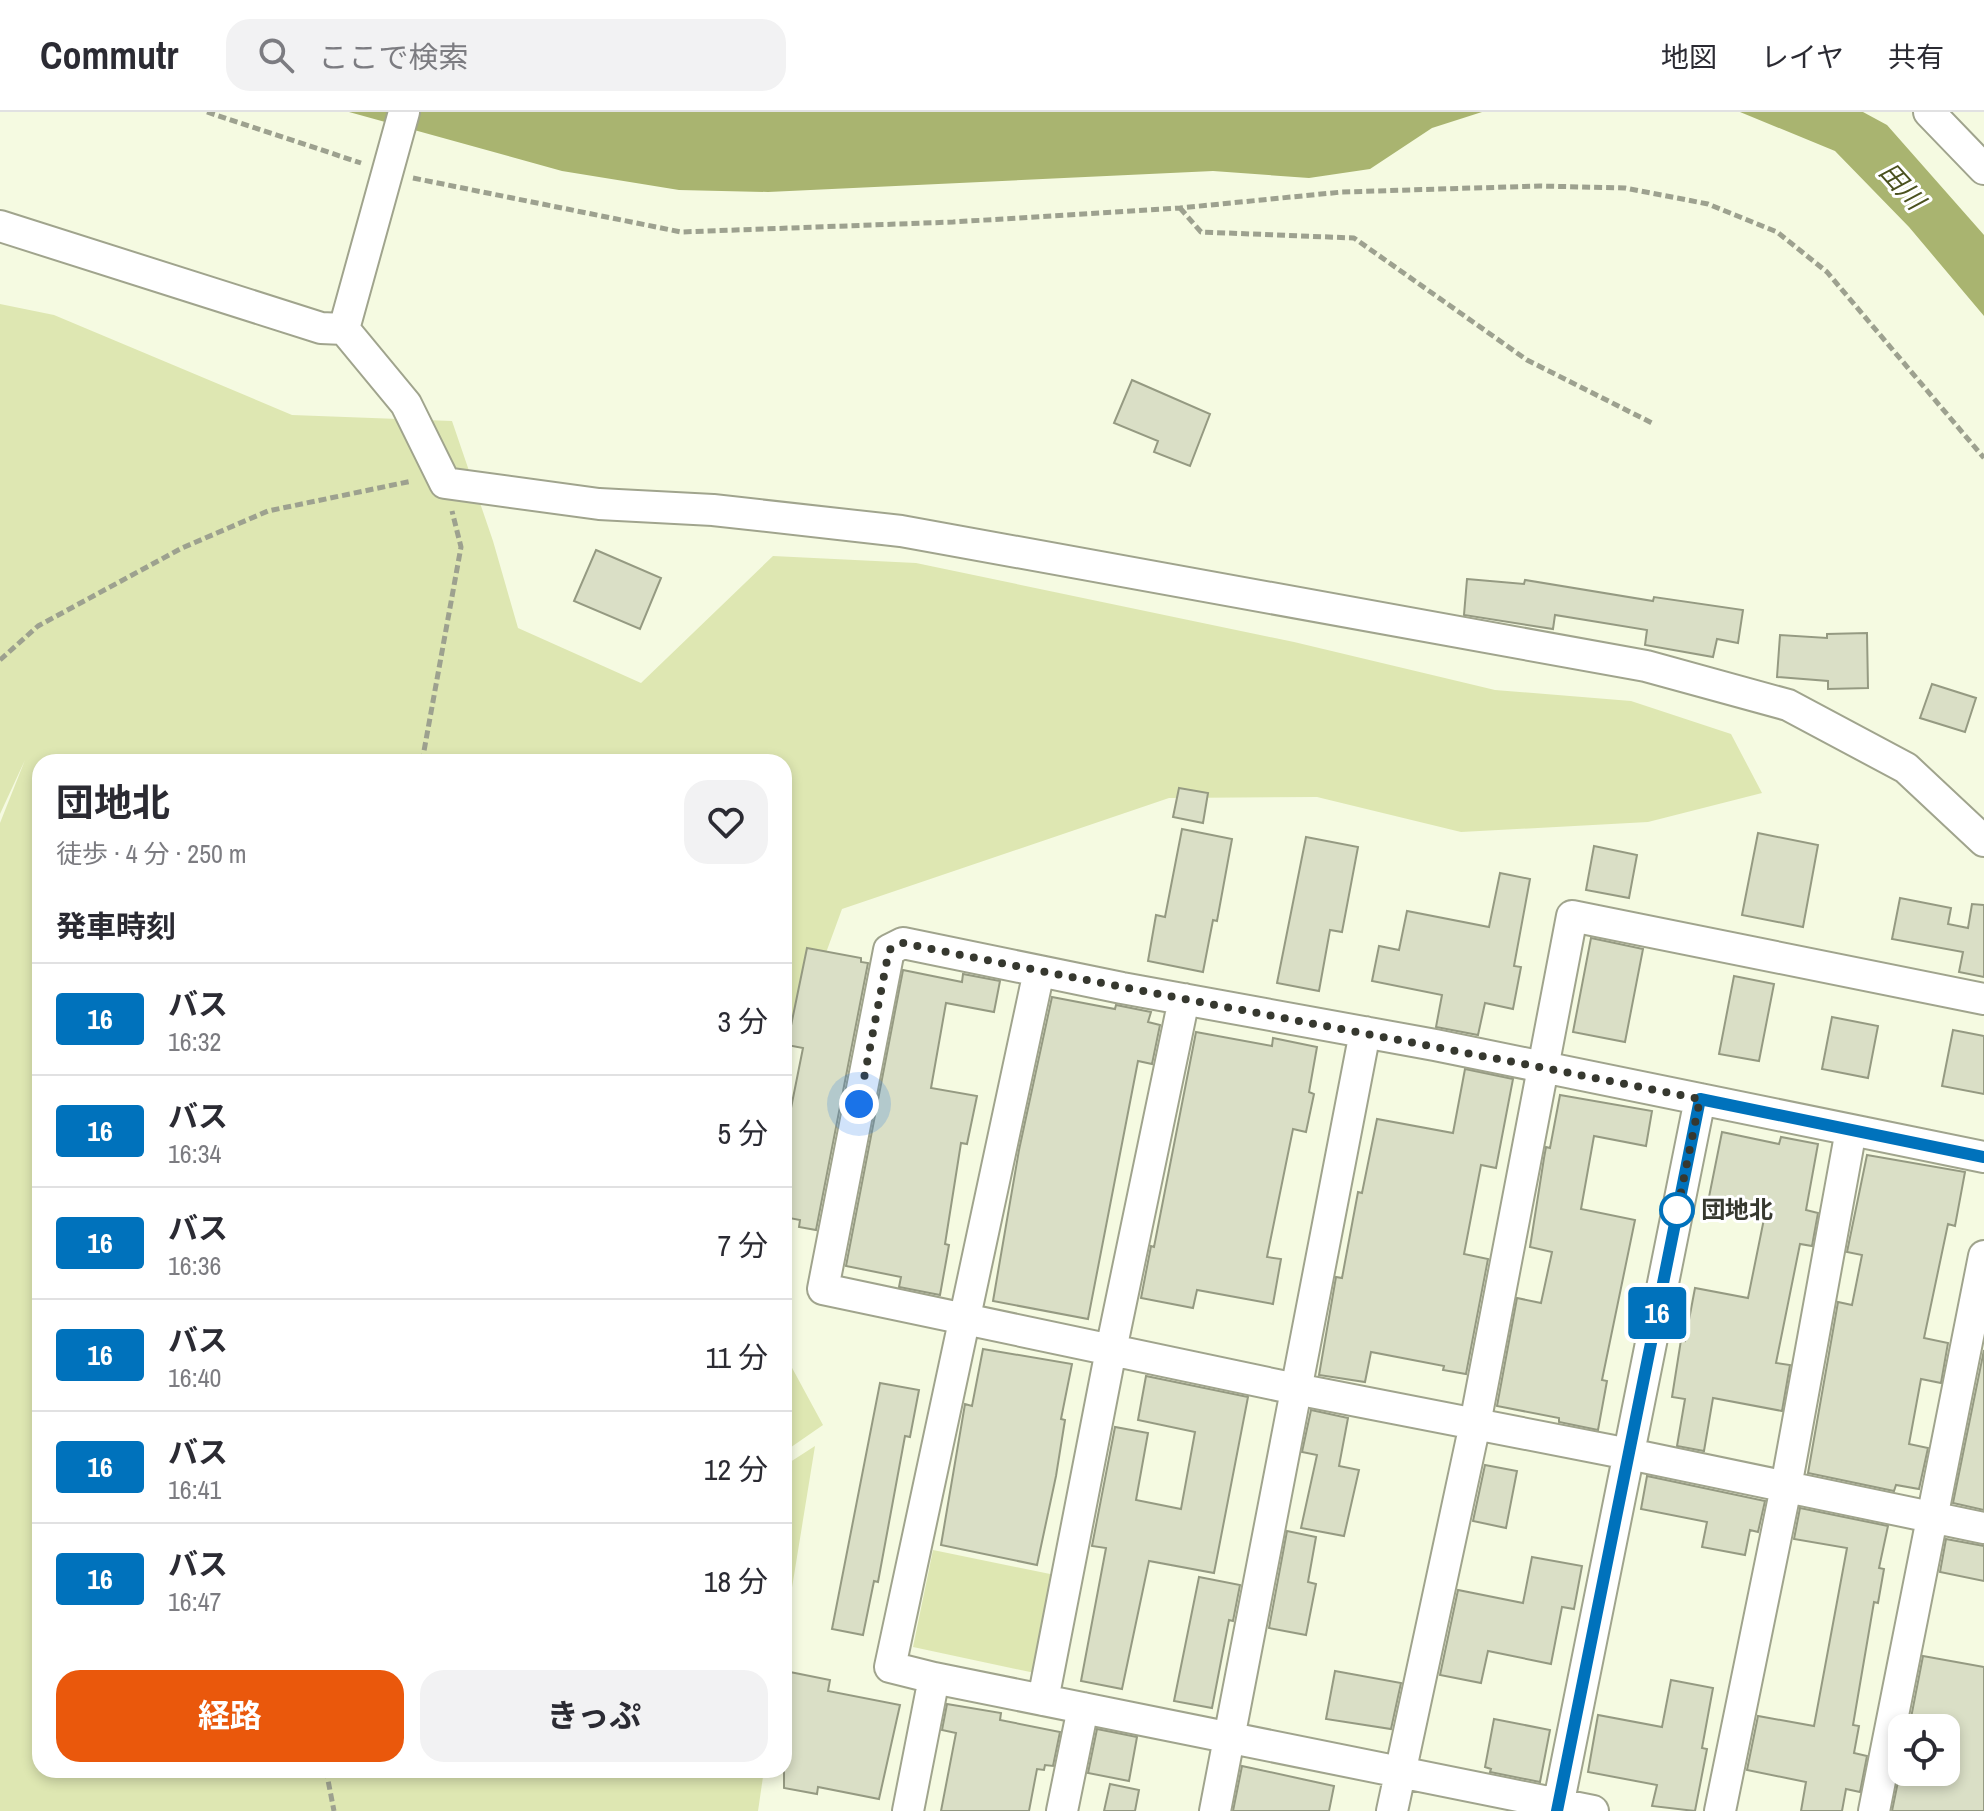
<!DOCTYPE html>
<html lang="ja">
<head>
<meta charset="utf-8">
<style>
  body { margin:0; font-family:"Archivo Narrow","Noto Sans JP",sans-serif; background:#f2f2f3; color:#2b2b33; height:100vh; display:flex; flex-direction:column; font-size:30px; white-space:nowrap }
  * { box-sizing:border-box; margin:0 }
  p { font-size:26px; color:#7c7c81 }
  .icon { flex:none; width:44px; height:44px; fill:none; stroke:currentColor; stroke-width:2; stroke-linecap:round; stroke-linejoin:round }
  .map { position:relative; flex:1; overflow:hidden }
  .side { position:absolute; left:32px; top:642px; width:760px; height:1024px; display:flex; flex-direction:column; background:#fff; border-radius:24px; box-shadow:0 4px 12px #0003 }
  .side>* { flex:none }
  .badge { padding:0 16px; border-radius:6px; font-size:28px; line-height:52px }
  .controls { position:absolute; left:1888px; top:1602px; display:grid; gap:16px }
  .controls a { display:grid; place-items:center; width:72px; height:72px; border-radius:16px; background:#fff; box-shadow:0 4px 12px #0003; font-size:40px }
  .you { position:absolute; width:40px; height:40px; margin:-20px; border:6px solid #fff; border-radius:50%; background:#1a73e8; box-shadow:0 0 0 12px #1a73e833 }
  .map>.badge { position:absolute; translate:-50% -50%; box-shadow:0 0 0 4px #fff }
  h2 { padding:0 24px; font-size:30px; line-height:72px }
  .round { display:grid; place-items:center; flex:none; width:84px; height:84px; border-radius:24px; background:#f2f2f3 }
  .headline { display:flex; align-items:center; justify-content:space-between; height:136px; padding:0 24px }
  h1 { font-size:38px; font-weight:700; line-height:60px }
  .button { display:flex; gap:16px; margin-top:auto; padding:16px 24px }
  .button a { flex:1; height:92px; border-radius:24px; background:#ea580c; color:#fff; font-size:32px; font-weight:700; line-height:92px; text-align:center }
  .button a+a { background:#f2f2f3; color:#2b2b33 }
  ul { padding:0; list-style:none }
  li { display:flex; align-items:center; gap:24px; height:112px; padding:0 24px; border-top:2px solid #e1e1e2 }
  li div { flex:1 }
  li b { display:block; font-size:30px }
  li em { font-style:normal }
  li .badge { min-width:88px; font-weight:700; text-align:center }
  header { display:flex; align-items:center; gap:48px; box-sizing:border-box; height:112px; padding:0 40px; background:#fff; border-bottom:2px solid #e1e1e2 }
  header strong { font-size:38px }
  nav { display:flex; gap:44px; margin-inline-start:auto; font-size:28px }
  .search { width:560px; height:72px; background:#f2f2f3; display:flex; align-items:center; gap:20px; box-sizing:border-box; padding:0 28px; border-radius:24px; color:#7c7c81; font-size:30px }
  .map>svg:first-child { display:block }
  .green { fill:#dee7b2 }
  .water { fill:#a9b470 }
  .building { fill:#dadfc6; stroke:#959a82; stroke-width:2 }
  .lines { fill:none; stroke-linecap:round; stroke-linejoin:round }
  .street-casing { stroke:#a0a48d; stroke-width:34 }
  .path { stroke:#9da18f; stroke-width:5; stroke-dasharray:8 4; stroke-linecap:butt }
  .street { stroke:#fff; stroke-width:30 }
  .line-casing { stroke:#fff; stroke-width:18 }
  .line { stroke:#0072bc; stroke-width:12 }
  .walk { stroke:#36382f; stroke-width:8; stroke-dasharray:0 14.4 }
  .stop-dot { fill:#fff; stroke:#0072bc; stroke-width:4 }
  .labels { text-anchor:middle; stroke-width:6; stroke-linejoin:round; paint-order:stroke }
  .stop-label { font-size:24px; font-weight:bold; fill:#36382f; stroke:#fff; text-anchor:start }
  .water-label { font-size:26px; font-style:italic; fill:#4a511e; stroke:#fff }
</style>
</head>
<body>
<header>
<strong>Commutr</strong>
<div class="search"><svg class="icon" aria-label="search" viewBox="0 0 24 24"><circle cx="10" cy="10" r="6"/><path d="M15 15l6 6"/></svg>ここで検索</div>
<nav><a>地図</a><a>レイヤ</a><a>共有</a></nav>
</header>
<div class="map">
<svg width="1984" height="1699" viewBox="0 0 1984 1699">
  <rect width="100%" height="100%" fill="#f5fae1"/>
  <path class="green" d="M 0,192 L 54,203 L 292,303 L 452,309 L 493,429 L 518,516 L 641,571 L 773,444 L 916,451 L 1294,530 L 1495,578 L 1631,589 L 1731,622 L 1762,681 L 1648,710 L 1461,720 L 1317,685 L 1169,686 L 842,797 L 789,942 L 784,980 L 784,650 L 40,650 L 40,1658 L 764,1658 L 758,1699 L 0,1699 L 0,711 L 25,648 L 0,702 Z
    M 784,1241 L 823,1313 L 784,1340 Z
    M 815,1334 L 784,1525 L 784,1354 Z
    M 933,1438 L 1055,1463 L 1035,1561 L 913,1535 Z"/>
  <path class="water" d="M 349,0 L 1482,0 L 1432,16 L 1370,57 L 1309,66 L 1213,59 L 768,80 L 679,78 L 562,59 Z
    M 1740,0 L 1863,0 L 1887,13 L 1984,123 L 1984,204 L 1909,115 L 1835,39 Z"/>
  <path class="building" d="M 1132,268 L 1210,302 L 1190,354 L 1154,340 L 1158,329 L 1114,311 Z
    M 596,438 L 661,466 L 640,517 L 574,489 Z
    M 1467,467 L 1524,472 L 1525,468 L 1653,489 L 1654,485 L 1743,498 L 1738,531 L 1717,527 L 1713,545 L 1645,533 L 1647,518 L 1555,503 L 1553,517 L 1464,503 Z
    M 1867,521 L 1868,576 L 1828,577 L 1828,569 L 1777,565 L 1780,523 L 1827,526 L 1827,522 Z
    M 1932,572 L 1976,586 L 1965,620 L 1920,606 Z
    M 1179,676 L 1208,681 L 1203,711 L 1173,705 Z
    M 1182,717 L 1232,727 L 1217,809 L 1213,808 L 1203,860 L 1148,849 L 1156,803 L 1165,805 Z
    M 1758,721 L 1818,733 L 1803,815 L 1742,803 Z
    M 1306,725 L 1358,735 L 1342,820 L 1330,818 L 1319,879 L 1277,871 Z
    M 1594,734 L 1637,743 L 1629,786 L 1586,778 Z
    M 1500,761 L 1530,767 L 1514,854 L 1521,855 L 1513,897 L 1485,891 L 1478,923 L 1436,915 L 1442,883 L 1372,869 L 1379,834 L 1399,838 L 1407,799 L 1489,815 Z
    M 1900,786 L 1951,796 L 1948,812 L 1968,816 L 1972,792 L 1984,793 L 1984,865 L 1959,860 L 1963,840 L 1892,827 Z
    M 1591,826 L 1643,837 L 1625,930 L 1573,920 Z
    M 807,836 L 861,846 L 861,850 L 868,851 L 816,1118 L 799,1115 L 800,1108 L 784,1105 L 784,1031 L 803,936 L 787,933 Z
    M 903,858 L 962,870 L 963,862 L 1000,869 L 994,900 L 946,891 L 931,976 L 977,984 L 967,1032 L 961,1031 L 945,1132 L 949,1133 L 940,1183 L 899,1175 L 901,1165 L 846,1154 Z
    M 1734,864 L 1774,872 L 1759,949 L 1719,942 Z
    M 1052,885 L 1115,897 L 1116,893 L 1151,900 L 1148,910 L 1160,913 L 1152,952 L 1138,949 L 1088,1207 L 993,1189 L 1019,1038 Z
    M 1832,905 L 1878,914 L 1868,966 L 1822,957 Z
    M 1953,918 L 1984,924 L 1984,982 L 1942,974 Z
    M 1196,920 L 1272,934 L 1273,926 L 1317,935 L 1309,980 L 1314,982 L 1306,1020 L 1293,1017 L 1267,1145 L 1281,1147 L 1273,1192 L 1197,1178 L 1193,1196 L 1141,1186 L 1151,1134 L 1154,1135 Z
    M 1465,957 L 1513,967 L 1496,1056 L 1481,1053 L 1464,1142 L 1488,1147 L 1466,1262 L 1443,1258 L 1444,1254 L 1371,1240 L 1365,1270 L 1319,1263 L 1336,1165 L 1342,1166 L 1358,1080 L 1362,1081 L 1377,1007 L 1453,1021 Z
    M 1560,983 L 1652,999 L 1646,1034 L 1594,1024 L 1581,1097 L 1635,1108 L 1602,1268 L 1607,1269 L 1598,1318 L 1559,1310 L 1559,1306 L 1497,1294 L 1517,1186 L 1541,1191 L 1552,1140 L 1530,1135 L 1544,1046 L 1546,1035 L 1550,1036 Z
    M 1722,1020 L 1779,1032 L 1781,1025 L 1818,1032 L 1806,1098 L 1818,1101 L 1812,1134 L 1800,1132 L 1776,1251 L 1790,1253 L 1782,1299 L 1713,1286 L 1704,1339 L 1677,1334 L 1685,1287 L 1672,1285 L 1681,1228 L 1685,1229 L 1695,1176 L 1748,1186 L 1766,1097 L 1709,1085 Z
    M 1867,1043 L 1965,1060 L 1955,1114 L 1948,1112 L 1924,1226 L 1948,1231 L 1941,1271 L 1921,1267 L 1909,1332 L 1928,1336 L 1919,1377 L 1896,1373 L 1894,1379 L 1808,1361 L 1838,1190 L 1852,1193 L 1862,1143 L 1847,1140 Z
    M 983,1237 L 1072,1252 L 1061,1307 L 1065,1308 L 1056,1364 L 1037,1453 L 941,1433 L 965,1292 L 972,1294 Z
    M 1984,1238 L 1984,1398 L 1953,1391 Z
    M 1146,1264 L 1248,1285 L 1214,1461 L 1149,1449 L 1122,1577 L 1081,1569 L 1106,1436 L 1092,1434 L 1115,1315 L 1148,1321 L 1136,1388 L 1181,1397 L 1195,1320 L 1138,1308 Z
    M 880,1271 L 919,1278 L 910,1325 L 905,1324 L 878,1470 L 874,1469 L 863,1523 L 832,1517 Z
    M 1311,1298 L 1348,1306 L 1339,1354 L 1359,1358 L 1344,1424 L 1301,1416 L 1317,1343 L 1302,1340 Z
    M 1485,1353 L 1517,1359 L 1506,1416 L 1473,1409 Z
    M 1647,1364 L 1765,1389 L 1758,1420 L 1750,1418 L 1745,1443 L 1702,1435 L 1707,1410 L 1641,1397 Z
    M 1800,1396 L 1888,1414 L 1879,1456 L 1884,1457 L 1878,1491 L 1874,1490 L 1853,1613 L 1859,1614 L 1854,1641 L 1867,1644 L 1860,1680 L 1846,1677 L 1842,1699 L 1801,1699 L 1806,1670 L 1747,1658 L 1758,1604 L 1814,1614 L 1847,1436 L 1794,1427 Z
    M 1287,1419 L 1316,1425 L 1308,1470 L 1316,1472 L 1306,1523 L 1269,1516 Z
    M 1946,1427 L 1984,1434 L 1984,1469 L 1940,1460 Z
    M 1532,1445 L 1582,1454 L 1574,1497 L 1562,1495 L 1551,1552 L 1488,1539 L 1481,1571 L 1440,1563 L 1458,1478 L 1523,1491 Z
    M 1199,1465 L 1240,1473 L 1233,1509 L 1229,1508 L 1212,1596 L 1174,1589 Z
    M 1923,1544 L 1984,1555 L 1984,1699 L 1892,1699 L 1902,1650 L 1902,1660 L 1946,1660 L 1946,1616 L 1909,1616 Z
    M 1335,1559 L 1401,1571 L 1391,1617 L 1326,1607 Z
    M 790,1560 L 830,1568 L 828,1579 L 900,1593 L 879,1687 L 818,1675 L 817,1682 L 784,1676 L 784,1593 Z
    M 1671,1568 L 1713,1576 L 1702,1636 L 1707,1637 L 1695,1699 L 1652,1694 L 1657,1673 L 1588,1660 L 1598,1603 L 1662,1615 Z
    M 947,1592 L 1001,1601 L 1000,1608 L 1060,1620 L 1053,1654 L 1045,1653 L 1044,1658 L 1037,1657 L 1029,1699 L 941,1699 L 956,1621 L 942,1618 Z
    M 1494,1607 L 1550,1618 L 1540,1670 L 1490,1660 L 1491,1657 L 1485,1655 Z
    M 1097,1617 L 1137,1625 L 1129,1669 L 1088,1661 Z
    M 1242,1654 L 1334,1674 L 1329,1699 L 1233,1699 Z
    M 1110,1672 L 1139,1678 L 1135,1699 L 1104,1699 Z"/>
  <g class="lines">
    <g class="street-casing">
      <path id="street" d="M 404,0 L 344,217 L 406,292 L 445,371 L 599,392 L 713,398 L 901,419 L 1646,554 L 1788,593 L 1906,656 L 1984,729
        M 1929,0 L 1984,57
        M 0,114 L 321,216 L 344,217
        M 1984,1045 L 1435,933 L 1122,876 L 903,831 L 889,838 L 823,1177 L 1296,1277 L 1629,1342 L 1984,1416
        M 934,1566 L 890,1555 L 1039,859
        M 1043,1588 L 1111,1238 L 1184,887
        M 908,1699 L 934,1566 L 1593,1699
        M 1062,1699 L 1083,1596
        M 1215,1699 L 1365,920
        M 1392,1699 L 1475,1312 L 1572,804 L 1984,887
        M 1557,1699 L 1700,987
        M 1720,1699 L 1786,1375 L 1851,1018
        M 1874,1699 L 1984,1144"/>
    </g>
    <path class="path" d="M 207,0 L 361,51
      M 413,66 L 681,120 L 953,110 L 1180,96 L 1342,80 L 1540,74 L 1625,76 L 1708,92 L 1777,120 L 1827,160 L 1984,346
      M 1180,96 L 1201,120 L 1354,126 L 1527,248 L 1652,311
      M 0,548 L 38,514 L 182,436 L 268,399 L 412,369
      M 422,650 L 461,435 L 452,399
      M 326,1658 L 334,1699"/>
    <use href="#street" class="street"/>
  </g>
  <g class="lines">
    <g class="line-casing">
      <path id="line" d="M 1557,1699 L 1700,987 L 1984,1045"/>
    </g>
    <use href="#line" class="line"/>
    <path class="walk" d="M 859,992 L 889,838 L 903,831 C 1168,886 1434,933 1700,987 L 1676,1105 L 1677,1098"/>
  </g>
  <circle class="stop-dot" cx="1677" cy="1098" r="16"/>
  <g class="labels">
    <g class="stop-label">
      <text x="1701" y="1106">団地北</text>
    </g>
    <g class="water-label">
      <text transform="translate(1902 74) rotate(48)" y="9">田川</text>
    </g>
  </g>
</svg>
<div class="controls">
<a><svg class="icon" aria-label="locate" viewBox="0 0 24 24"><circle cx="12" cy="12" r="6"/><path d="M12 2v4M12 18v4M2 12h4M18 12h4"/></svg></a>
</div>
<div class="you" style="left:859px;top:992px"></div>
<b class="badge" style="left:1657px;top:1201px;background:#0072bc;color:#fff">16</b>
<section class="side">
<div class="headline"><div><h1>団地北</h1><p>徒歩 · 4 分 · 250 m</p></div><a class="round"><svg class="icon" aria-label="heart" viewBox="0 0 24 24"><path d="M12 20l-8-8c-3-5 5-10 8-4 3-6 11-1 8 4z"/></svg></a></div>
<h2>発車時刻</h2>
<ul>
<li><span class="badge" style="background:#0072bc;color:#fff">16</span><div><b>バス</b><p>16:32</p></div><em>3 分</em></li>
<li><span class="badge" style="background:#0072bc;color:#fff">16</span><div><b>バス</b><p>16:34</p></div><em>5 分</em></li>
<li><span class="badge" style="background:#0072bc;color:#fff">16</span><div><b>バス</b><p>16:36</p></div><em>7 分</em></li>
<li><span class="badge" style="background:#0072bc;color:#fff">16</span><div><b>バス</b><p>16:40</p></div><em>11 分</em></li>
<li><span class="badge" style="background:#0072bc;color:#fff">16</span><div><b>バス</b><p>16:41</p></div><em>12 分</em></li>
<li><span class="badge" style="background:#0072bc;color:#fff">16</span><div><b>バス</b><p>16:47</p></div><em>18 分</em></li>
</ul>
<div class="button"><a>経路</a><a>きっぷ</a></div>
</section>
</div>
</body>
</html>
